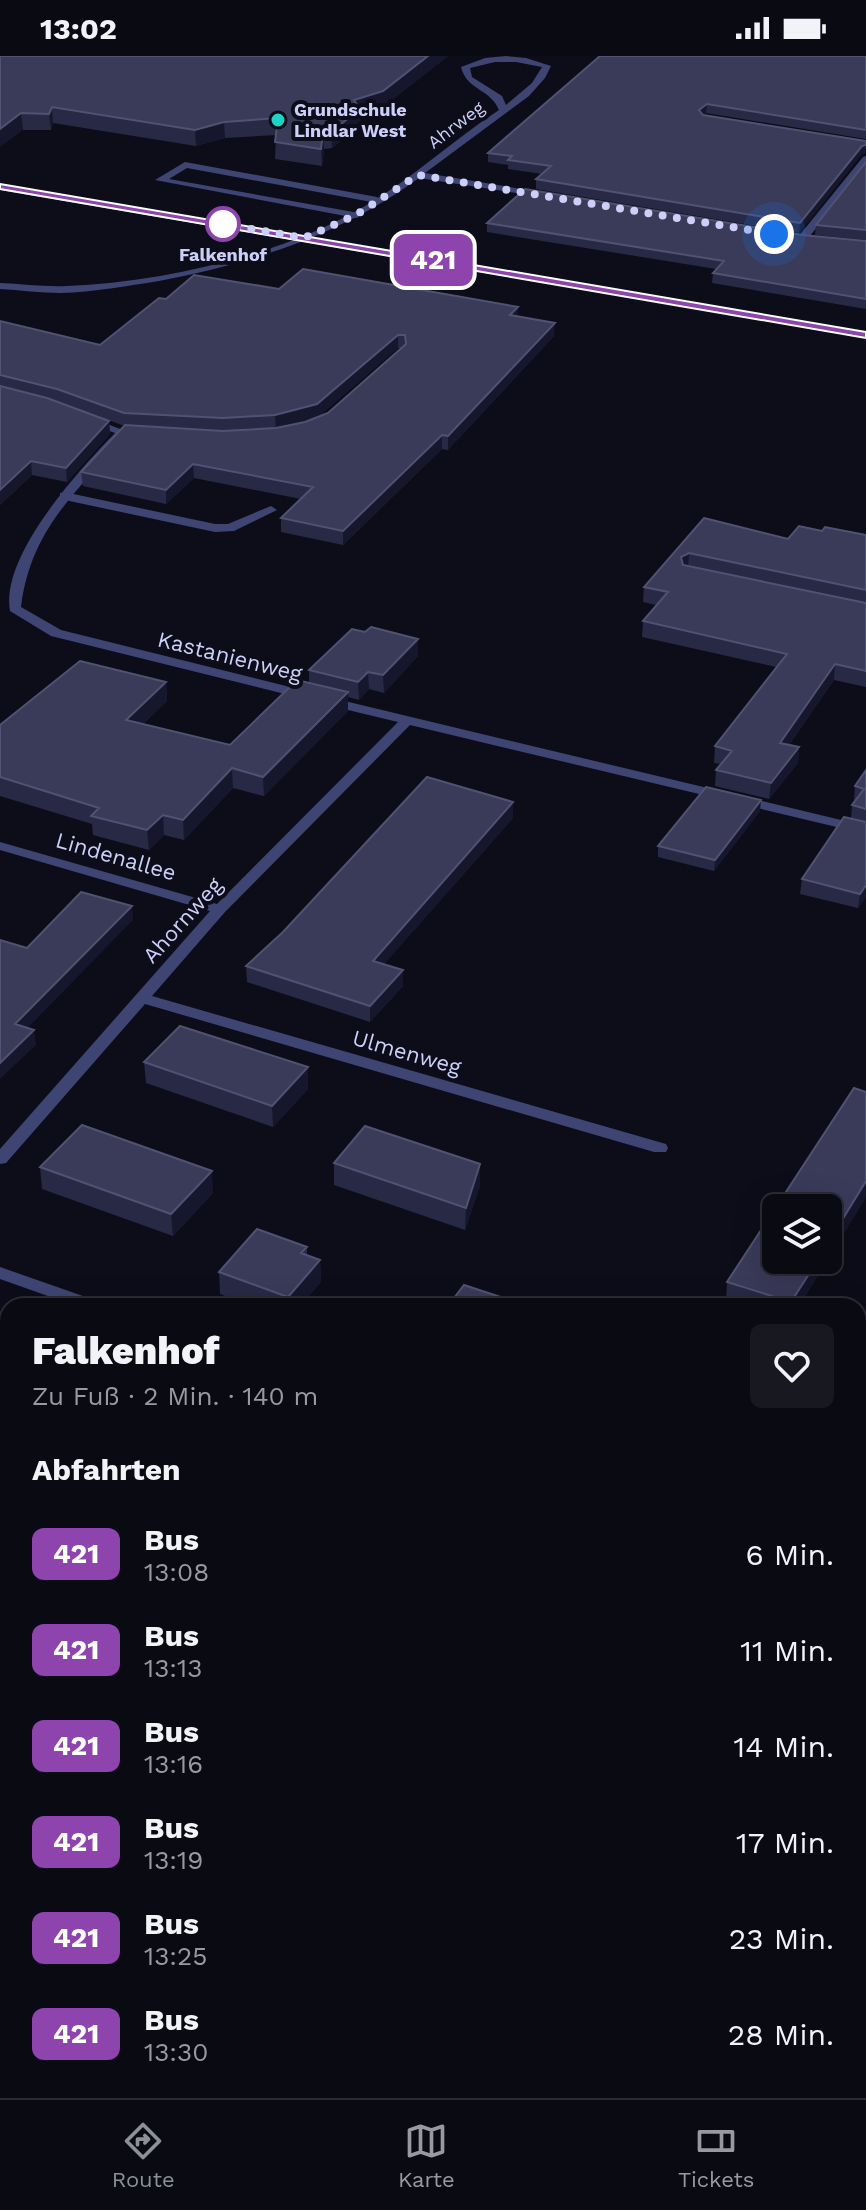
<!DOCTYPE html>
<html lang="de">
<head>
<meta charset="utf-8">
<style>
  body { margin:0; font-family:"Work Sans",sans-serif; background:#181821; color:#f1f3f6; height:100vh; display:flex; flex-direction:column; font-size:30px; white-space:nowrap }
  * { box-sizing:border-box; margin:0 }
  p { font-size:26px; color:#999aa0 }
  .icon { flex:none; width:44px; height:44px; fill:none; stroke:currentColor; stroke-width:2; stroke-linecap:round; stroke-linejoin:round }
  .map { position:relative; flex:1; overflow:hidden }
  .details { position:absolute; left:0px; top:1242px; width:866px; height:800px; display:flex; flex-direction:column; background:#0a0a13; border-radius:24px 24px 0 0; box-shadow:0 8px 32px #0002,0 0 0 2px #2a2b33 }
  .details>* { flex:none }
  .badge { padding:0 16px; border-radius:12px; font-size:28px; line-height:52px }
  .controls { position:absolute; left:762px; top:1138px; display:grid; gap:16px }
  .controls a { display:grid; place-items:center; width:80px; height:80px; border-radius:12px; background:#0a0a13; box-shadow:0 8px 32px #0002,0 0 0 2px #2a2b33; font-size:40px }
  .you { position:absolute; width:40px; height:40px; margin:-20px; border:6px solid #fff; border-radius:50%; background:#1a73e8; box-shadow:0 0 0 12px #1a73e833 }
  .map>.badge { position:absolute; translate:-50% -50%; box-shadow:0 0 0 4px #fff }
  h2 { padding:0 32px; font-size:30px; line-height:72px }
  .round { display:grid; place-items:center; flex:none; width:84px; height:84px; border-radius:12px; background:#181821 }
  .summary { display:flex; align-items:center; justify-content:space-between; height:136px; padding:0 32px }
  h1 { font-size:38px; font-weight:800; line-height:60px }
  ul { padding:0; list-style:none }
  li { display:flex; align-items:center; gap:24px; height:96px; padding:0 32px }
  li div { flex:1 }
  li b { display:block; font-size:30px }
  li em { font-style:normal }
  li .badge { min-width:88px; font-weight:700; text-align:center }
  .status { display:flex; justify-content:space-between; align-items:center; height:56px; padding:0 40px; background:#0a0a13; direction:ltr }
  .status svg { height:22px; fill:currentColor }
  .tab-bar { display:flex; justify-content:space-around; align-items:center; height:112px; border-top:2px solid #2a2b33; background:#0a0a13; font-size:22px; color:#999aa0 }
  .tab-bar a { display:grid; justify-items:center; gap:4px }
  .tab-bar .current { color:#8c9099 }
  .map>svg:first-child { display:block }
  .green { fill:#11221f }
  .lines { fill:none; stroke-linecap:round; stroke-linejoin:round }
  .lane { fill:#3e4572; fill-rule:evenodd }
  .street { fill:#3e4572; fill-rule:evenodd }
  .secondary { fill:#7083eb; fill-rule:evenodd }
  .wall { fill:#282945; fill-rule:evenodd }
  .shaded-wall { fill:#16162c }
  .building { fill:#3a3a59; stroke:#515272; stroke-width:2 }
  .line { fill:#8e44ad; stroke:#fff; stroke-width:2 }
  .walk { stroke:#cccff8; stroke-width:8; stroke-dasharray:0 14.4 }
  .poi-dot { fill:#1ed2c5; stroke:#0d0d19; stroke-width:3 }
  .stop-dot { fill:#fff; stroke:#8e44ad; stroke-width:4 }
  .labels { text-anchor:middle; stroke-width:8; stroke-linejoin:round; paint-order:stroke }
  .far-poi-label { font-size:18px; font-weight:bold; fill:#cccff8; stroke:#0d0d19; text-anchor:start }
  .far-street-label { font-size:18px; fill:#cccff8; stroke:#0d0d19 }
  .far-stop-label { font-size:18px; font-weight:bold; fill:#cccff8; stroke:#0d0d19 }
  .street-label { font-size:22px; fill:#cccff8; stroke:#0d0d19 }
</style>
</head>
<body>
<div class="status"><b>13:02</b><svg viewBox="0 0 49 12"><path d="M0 12V9h3v3zM5 12V6h3v6zM10 12V3h3v9zM15 12V0h3v12zM26 1h20v11H26zM47 4h2v5h-2z"/></svg></div>
<div class="map">
<svg width="866" height="2042" viewBox="0 0 866 2042">
  <rect width="100%" height="100%" fill="#0d0d19"/>
  <path class="green" d="M 0,1856 L 8,1861 L 8,2034 L 269,2034 L 281,2042 L 0,2042 Z"/>
  <g class="lines">
    <path class="lane" d="M 185,106 L 377,141 L 382,144 L 377,147 L 187,112 L 169,123 L 359,157 L 359,161 L 356,162 L 155,124 Z
      M 64,436 L 215,468 L 228,468 L 271,450 L 277,454 L 234,475 L 215,476 L 60,443 L 60,437 Z"/>
    <path class="street" d="M 506,0 L 526,2 L 551,10 L 545,22 L 529,40 L 425,117 L 540,136 L 545,139 L 543,141 L 419,122 C 341,179 253,207 159,225 C 127,230 94,236 61,237 C 41,237 20,234 0,233 L 0,227 C 22,228 45,231 67,230 C 164,226 282,199 365,150 C 413,122 453,84 499,54 C 490,32 467,35 461,11 L 485,2 ZM 516,6 L 542,11 L 532,27 L 506,49 L 502,40 L 472,21 L 470,12 L 495,6 Z
      M 866,100 L 866,109 L 806,185 L 798,185 L 798,181 L 863,101 Z
      M 89,361 L 128,376 C 80,434 31,470 21,551 L 61,574 L 310,636 L 310,642 L 305,643 L 51,580 L 10,555 C 0,500 79,414 115,377 L 85,366 L 85,362 Z
      M 328,641 L 866,770 L 866,778 L 410,669 L 225,856 L 152,940 L 666,1088 L 668,1092 L 666,1096 L 654,1096 L 145,948 L 6,1107 L 0,1108 L 0,1093 L 210,855 L 0,794 L 0,786 L 217,848 L 398,666 L 323,648 L 321,645 Z
      M 0,1211 L 100,1246 L 103,1250 L 76,1250 L 0,1223 Z
      M 858,1508 L 866,1510 L 866,1525 L 858,1523 Z
      M 866,1548 L 866,1571 L 858,1575 L 858,1552 Z
      M 543,2034 L 567,2034 L 563,2042 L 539,2042 Z"/>
    <path class="secondary" d="M 0,128 L 866,276 L 866,282 L 0,134 Z"/>
  </g>
  <path class="wall" d="M 0,0 L 448,0 L 383,51 L 361,58 L 361,69 L 332,92 L 324,93 L 322,110 L 275,103 L 276,79 L 225,82 L 196,90 L 53,67 L 51,74 L 23,74 Z
    M 866,0 L 866,83 L 706,57 L 703,59 L 861,99 L 799,177 L 536,133 L 536,123 L 542,118 L 508,113 L 508,109 L 488,106 L 488,97 Z
    M 866,106 L 866,184 L 815,179 L 816,169 Z
    M 487,167 L 802,179 L 866,185 L 866,253 L 712,227 L 713,217 L 716,213 L 487,176 Z
    M 279,233 L 518,251 L 518,260 L 554,280 L 448,394 L 442,393 L 343,489 L 281,476 L 281,462 L 301,443 L 194,422 L 166,448 L 83,430 L 81,416 L 125,370 L 56,346 L 109,365 L 110,378 L 67,426 L 32,419 L 0,449 L 0,265 L 100,289 L 166,243 ZM 398,292 L 402,292 L 328,357 L 305,366 L 284,371 L 318,361 Z
    M 704,462 L 788,483 L 822,475 L 866,479 L 866,631 L 834,624 L 789,689 L 799,691 L 798,707 L 769,743 L 715,730 L 716,714 L 721,708 L 714,707 L 715,690 L 776,611 L 642,581 L 643,565 L 656,549 L 643,546 L 644,531 Z
    M 365,576 L 418,583 L 418,600 L 384,637 L 369,633 L 359,644 L 348,641 L 348,655 L 264,740 L 233,732 L 184,784 L 164,779 L 149,794 L 93,779 L 92,768 L 0,740 L 0,669 L 166,626 L 167,645 L 143,668 L 230,689 L 309,627 L 309,614 Z
    M 866,714 L 866,841 L 858,852 L 800,838 L 802,823 L 851,763 L 852,749 L 856,745 L 854,744 L 855,730 Z
    M 760,755 L 714,815 L 658,801 L 658,790 Z
    M 513,762 L 384,908 L 403,914 L 403,930 L 370,966 L 247,926 L 246,910 Z
    M 144,1006 L 308,1011 L 308,1033 L 273,1071 L 146,1027 Z
    M 334,1107 L 480,1108 L 480,1130 L 465,1174 L 334,1129 Z
    M 40,1111 L 213,1137 L 173,1180 L 42,1133 Z
    M 866,1141 L 799,1250 L 739,1250 L 726,1246 L 727,1226 Z
    M 307,1191 L 307,1199 L 320,1204 L 321,1226 L 300,1250 L 252,1250 L 220,1238 L 219,1216 Z
    M 0,1268 L 8,1271 L 8,1355 L 0,1353 Z
    M 866,1312 L 866,1417 L 858,1414 L 858,1319 Z
    M 0,1614 L 8,1618 L 8,1757 L 0,1752 Z
    M 310,2034 L 351,2034 L 345,2042 L 321,2042 Z
    M 375,2034 L 463,2034 L 447,2037 L 443,2042 L 388,2042 Z"/>
  <path class="shaded-wall" d="M 428,0 L 448,0 L 383,51 L 361,58 L 361,69 L 332,92 L 331,76 L 354,44 Z
    M 707,48 L 706,57 L 698,63 L 699,54 Z
    M 52,51 L 53,67 L 51,74 L 49,58 Z
    M 21,57 L 23,74 L 0,91 L 0,73 Z
    M 224,66 L 225,82 L 196,90 L 195,74 Z
    M 323,76 L 324,93 L 322,110 L 321,93 Z
    M 866,89 L 866,98 L 861,99 L 799,177 L 800,167 L 862,90 Z
    M 518,251 L 518,264 L 510,259 Z
    M 555,267 L 554,280 L 448,394 L 448,380 Z
    M 398,279 L 398,292 L 318,361 L 276,373 L 275,359 Z
    M 109,365 L 110,378 L 67,426 L 66,412 Z
    M 442,379 L 442,393 L 343,489 L 343,475 Z
    M 31,405 L 32,419 L 0,449 L 0,434 Z
    M 193,408 L 194,422 L 166,448 L 166,434 Z
    M 689,497 L 688,512 L 680,516 L 681,501 Z
    M 418,583 L 418,600 L 384,637 L 383,619 Z
    M 835,608 L 834,624 L 779,703 L 780,687 Z
    M 368,616 L 369,633 L 359,644 L 358,626 Z
    M 166,626 L 167,645 L 127,683 L 126,664 Z
    M 348,636 L 348,655 L 264,740 L 263,721 Z
    M 799,691 L 798,707 L 769,743 L 771,727 Z
    M 232,712 L 233,732 L 184,784 L 183,764 Z
    M 761,744 L 760,755 L 714,815 L 715,804 Z
    M 513,746 L 513,762 L 373,921 L 373,905 Z
    M 163,759 L 164,779 L 149,794 L 147,774 Z
    M 866,829 L 866,841 L 858,852 L 860,838 Z
    M 132,850 L 133,864 L 17,983 L 15,968 Z
    M 403,914 L 403,930 L 370,966 L 370,950 Z
    M 34,974 L 36,989 L 0,1023 L 0,1007 Z
    M 308,1011 L 308,1033 L 273,1071 L 272,1050 Z
    M 480,1108 L 480,1130 L 465,1174 L 466,1152 Z
    M 212,1115 L 213,1137 L 173,1180 L 171,1158 Z
    M 866,1125 L 866,1141 L 828,1203 L 828,1187 Z
    M 320,1204 L 321,1226 L 300,1250 L 288,1250 L 288,1241 Z
    M 818,1204 L 827,1204 L 799,1250 L 791,1250 L 791,1246 Z
    M 8,1569 L 8,1583 L 0,1593 L 0,1579 Z
    M 866,1971 L 866,1987 L 858,1999 L 858,1983 Z
    M 336,2034 L 351,2034 L 345,2042 L 336,2042 Z
    M 433,2034 L 447,2034 L 447,2037 L 443,2042 L 426,2042 Z"/>
  <path class="building" d="M 0,0 L 428,0 L 383,35 L 354,44 L 360,53 L 331,76 L 323,76 L 321,93 L 275,86 L 278,62 L 224,66 L 195,74 L 52,51 L 49,58 L 21,57 L 0,73 Z
    M 600,0 L 866,0 L 866,74 L 707,48 L 699,54 L 703,59 L 866,85 L 866,89 L 862,90 L 800,167 L 536,123 L 551,110 L 508,104 L 512,100 L 488,97 Z
    M 866,106 L 866,174 L 816,169 Z
    M 525,133 L 802,179 L 866,185 L 866,243 L 713,217 L 724,205 L 487,167 Z
    M 303,213 L 518,251 L 510,259 L 555,267 L 448,380 L 442,379 L 343,475 L 281,462 L 313,431 L 193,408 L 166,434 L 81,416 L 125,369 L 223,375 L 276,372 L 305,366 L 328,357 L 406,288 L 405,279 L 398,279 L 317,348 L 275,359 L 223,362 L 124,357 L 57,333 L 0,319 L 0,265 L 100,289 L 159,242 L 166,243 L 194,219 L 279,233 Z
    M 0,330 L 47,342 L 109,365 L 66,412 L 31,405 L 0,434 Z
    M 704,462 L 788,483 L 799,470 L 822,475 L 825,471 L 866,479 L 866,534 L 689,497 L 681,501 L 683,509 L 866,547 L 866,615 L 835,608 L 780,687 L 799,691 L 771,727 L 716,714 L 732,695 L 715,690 L 787,598 L 643,565 L 668,536 L 644,531 Z
    M 371,571 L 418,583 L 383,619 L 368,616 L 358,626 L 309,614 L 352,573 L 365,576 Z
    M 80,605 L 166,626 L 126,664 L 230,689 L 297,624 L 348,636 L 263,721 L 232,712 L 183,764 L 163,759 L 147,774 L 91,760 L 99,752 L 0,721 L 0,669 Z
    M 866,714 L 866,753 L 852,749 L 864,733 L 855,730 Z
    M 427,721 L 513,746 L 373,905 L 403,914 L 370,950 L 246,910 L 283,876 Z
    M 706,731 L 761,744 L 715,804 L 658,790 Z
    M 844,761 L 866,766 L 866,829 L 860,838 L 802,823 Z
    M 81,836 L 132,850 L 15,968 L 34,974 L 0,1007 L 0,884 L 27,892 Z
    M 180,970 L 308,1011 L 272,1050 L 144,1006 Z
    M 854,1032 L 866,1036 L 866,1125 L 828,1187 L 828,1152 L 776,1152 L 776,1204 L 818,1204 L 791,1246 L 727,1226 Z
    M 82,1069 L 212,1115 L 171,1158 L 40,1111 Z
    M 365,1070 L 480,1108 L 466,1152 L 334,1107 Z
    M 257,1173 L 307,1191 L 301,1197 L 320,1204 L 288,1241 L 219,1216 Z
    M 464,1229 L 528,1250 L 448,1250 Z
    M 0,1268 L 8,1271 L 8,1339 L 0,1337 Z
    M 863,1311 L 866,1312 L 866,1395 L 858,1392 L 858,1319 Z
    M 0,1514 L 8,1517 L 8,1569 L 0,1579 Z
    M 0,1614 L 8,1618 L 8,1736 L 0,1731 Z
    M 866,1794 L 866,1971 L 858,1983 L 858,1804 Z
    M 858,2029 L 866,2033 L 866,2042 L 780,2042 L 785,2034 L 858,2034 Z
    M 408,2034 L 433,2034 L 426,2042 L 421,2042 Z"/>
  <path class="line" d="M 0,128 L 866,276 L 866,282 L 0,133 Z"/>
  <g class="lines">
    <path class="walk" d="M 223,168 L 304,182 L 356,159 L 418,119 L 774,178"/>
  </g>
  <circle class="poi-dot" cx="278" cy="64" r="8"/>
  <circle class="stop-dot" cx="223" cy="168" r="16"/>
  <g class="labels">
    <g class="far-poi-label">
      <text x="294" y="60">Grundschule<tspan x="294" dy="21">Lindlar West</tspan></text>
    </g>
    <g class="far-street-label">
      <text transform="translate(456 69) rotate(-37)" y="6">Ahrweg</text>
    </g>
    <g class="far-stop-label">
      <text x="223" y="205">Falkenhof</text>
    </g>
    <g class="street-label">
      <text transform="translate(230 600) rotate(14)" y="8">Kastanienweg</text>
      <text transform="translate(116 800) rotate(16)" y="8">Lindenallee</text>
      <text transform="translate(182 864) rotate(-48)" y="8">Ahornweg</text>
      <text transform="translate(407 996) rotate(16)" y="8">Ulmenweg</text>
    </g>
  </g>
</svg>
<div class="controls">
<a><svg class="icon" aria-label="layers" viewBox="0 0 24 24"><path d="M12 4l9 5-9 5-9-5zM3 14l9 5 9-5"/></svg></a>
</div>
<div class="you" style="left:774px;top:178px"></div>
<b class="badge" style="left:433px;top:204px;background:#8e44ad;color:#fff">421</b>
<section class="details">
<div class="summary"><div><h1>Falkenhof</h1><p>Zu Fuß · 2 Min. · 140 m</p></div><a class="round"><svg class="icon" aria-label="heart" viewBox="0 0 24 24"><path d="M12 20l-8-8c-3-5 5-10 8-4 3-6 11-1 8 4z"/></svg></a></div>
<h2>Abfahrten</h2>
<ul>
<li><span class="badge" style="background:#8e44ad;color:#fff">421</span><div><b>Bus</b><p>13:08</p></div><em>6 Min.</em></li>
<li><span class="badge" style="background:#8e44ad;color:#fff">421</span><div><b>Bus</b><p>13:13</p></div><em>11 Min.</em></li>
<li><span class="badge" style="background:#8e44ad;color:#fff">421</span><div><b>Bus</b><p>13:16</p></div><em>14 Min.</em></li>
<li><span class="badge" style="background:#8e44ad;color:#fff">421</span><div><b>Bus</b><p>13:19</p></div><em>17 Min.</em></li>
<li><span class="badge" style="background:#8e44ad;color:#fff">421</span><div><b>Bus</b><p>13:25</p></div><em>23 Min.</em></li>
<li><span class="badge" style="background:#8e44ad;color:#fff">421</span><div><b>Bus</b><p>13:30</p></div><em>28 Min.</em></li>
</ul>
</section>
</div>
<nav class="tab-bar">
<a class="current"><svg class="icon" aria-label="directions" viewBox="0 0 24 24"><path d="M12 3l9 9-9 9-9-9zM9 14v-3h6M13 9l2 2-2 2"/></svg>Route</a>
<a><svg class="icon" aria-label="map" viewBox="0 0 24 24"><path d="M3 6l6-2 6 2 6-2v14l-6 2-6-2-6 2zM9 4v14M15 6v14"/></svg>Karte</a>
<a><svg class="icon" aria-label="tickets" viewBox="0 0 24 24"><path d="M3 7h18v10H3zM15 7v10"/></svg>Tickets</a>
</nav>
</body>
</html>
